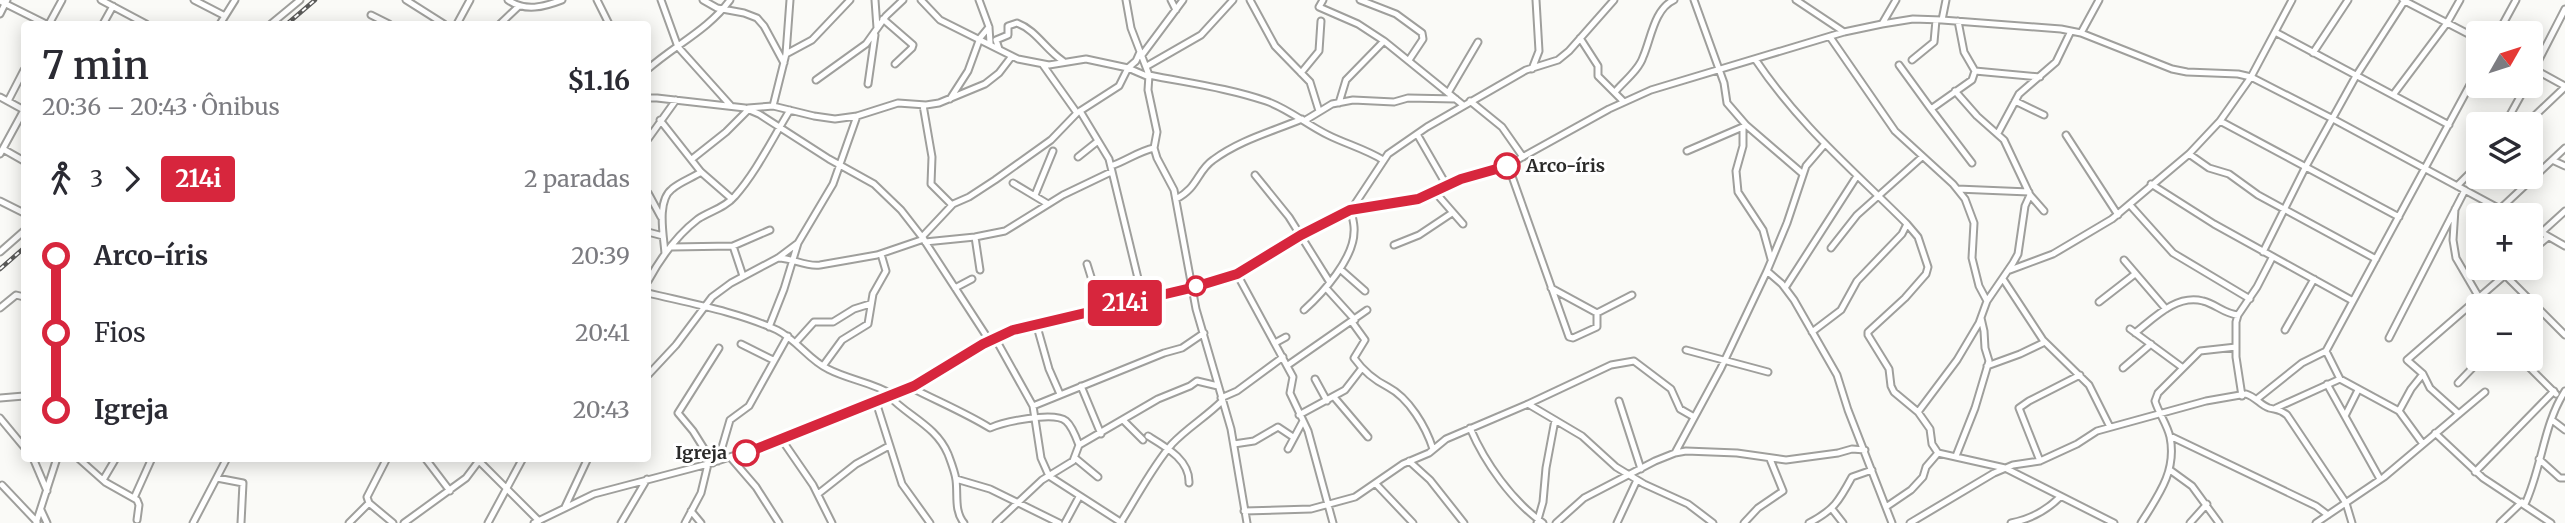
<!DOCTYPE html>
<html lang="pt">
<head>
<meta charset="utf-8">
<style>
  body { margin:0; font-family:Merriweather,serif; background:#f7f7f7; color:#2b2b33; height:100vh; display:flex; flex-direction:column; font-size:26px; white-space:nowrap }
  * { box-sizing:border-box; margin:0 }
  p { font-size:23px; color:#7c7c81 }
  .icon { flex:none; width:38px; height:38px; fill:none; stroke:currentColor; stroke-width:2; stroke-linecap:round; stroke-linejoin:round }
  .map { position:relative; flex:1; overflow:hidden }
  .sheet { position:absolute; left:21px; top:21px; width:630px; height:441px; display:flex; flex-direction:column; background:#fff; border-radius:7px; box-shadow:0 4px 18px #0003 }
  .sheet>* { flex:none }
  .badge { padding:0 14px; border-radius:5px; font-size:24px; line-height:46px }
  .needle { width:46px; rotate:51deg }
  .fabs { position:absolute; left:2466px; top:21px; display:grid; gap:14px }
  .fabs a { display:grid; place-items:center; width:77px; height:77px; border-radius:7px; background:#fff; box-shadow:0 4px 18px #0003; font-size:35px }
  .map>.badge { position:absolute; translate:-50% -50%; box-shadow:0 0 0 4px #fff }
  .legs { display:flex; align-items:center; gap:10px; height:77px; padding:0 21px; font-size:23px }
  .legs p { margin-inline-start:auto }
  .summary { display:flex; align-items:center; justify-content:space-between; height:119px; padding:0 21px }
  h1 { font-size:38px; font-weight:600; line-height:52px }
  ul { padding:0 21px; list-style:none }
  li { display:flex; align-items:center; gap:24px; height:77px; font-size:26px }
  li i { display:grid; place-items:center; width:10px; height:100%; margin:0 9px; background:currentColor }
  li i::after { content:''; width:18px; height:18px; margin:-9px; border:5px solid; border-radius:50%; background:#fff }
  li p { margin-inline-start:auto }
  li:first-child i { background:linear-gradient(#0000 50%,currentColor 0) }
  li:last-child i { background:linear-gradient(currentColor 50%,#0000 0) }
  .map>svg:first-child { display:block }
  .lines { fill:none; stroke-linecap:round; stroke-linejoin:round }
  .minor-casing { stroke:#9f9f9c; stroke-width:9 }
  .minor { stroke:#fff; stroke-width:5 }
  .rail-casing { stroke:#5a5a59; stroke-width:4.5 }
  .rail { stroke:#fff; stroke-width:2; stroke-dasharray:5; stroke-linecap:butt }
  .line-1-casing { stroke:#fff; stroke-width:16 }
  .line-1 { stroke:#d7263d; stroke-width:10 }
  .stop-1-dot { fill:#fff; stroke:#d7263d; stroke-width:3.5 }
  .labels { text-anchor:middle; stroke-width:6; stroke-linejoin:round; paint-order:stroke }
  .stop-label { font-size:18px; font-weight:bold; fill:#2a2a29; stroke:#fff; text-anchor:start }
</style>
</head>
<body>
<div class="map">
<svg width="2565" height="523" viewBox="0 0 2565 523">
  <rect width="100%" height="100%" fill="#fafaf7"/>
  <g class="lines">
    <g class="minor-casing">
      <path id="minor" d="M 101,0 L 146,24
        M 194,0 L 225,16
        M 406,0 L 444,24
        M 508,0 C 525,12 544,7 562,0
        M 597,0 L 609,24
        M 661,0 L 678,47 L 731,106
        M 703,0 L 717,8 L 744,13 L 757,18 L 764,26 L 784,63
        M 875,0 L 877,28
        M 921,0 L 940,20 L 1018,59 L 1049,65 L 1086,59 L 1128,68 L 1149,77
        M 979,0 L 989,27 L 990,43
        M 1126,0 L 1131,28 L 1149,75 L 1148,90 L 1157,132 L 1154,148 L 1157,158 L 1174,190 L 1196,309 L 1231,429 L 1247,523
        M 1171,0 L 1176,10
        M 1250,0 L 1275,46 L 1310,82 L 1319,111
        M 1323,0 L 1319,7 L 1358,24 L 1384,41 L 1463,105
        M 1360,0 L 1396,14 L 1422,33 L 1423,39 L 1409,60
        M 1694,0 L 1724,83 L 1727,103 L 1746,125 L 1803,174
        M 1796,0 L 1844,32
        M 2403,0 L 2478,39
        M 0,1 L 46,24
        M 0,14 L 7,0
        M 371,15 L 389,24
        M 883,19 L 913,45 L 912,48 L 895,64
        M 1942,20 L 1946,0
        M 1958,21 L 1964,52 L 1975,71 L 2040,77
        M 49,24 L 62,0
        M 103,24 L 113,6
        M 220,24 L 235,0
        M 271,24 L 300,0
        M 457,24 L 470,0
        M 500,24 L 519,6
        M 1882,24 L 1896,0
        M 2275,32 L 2449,125
        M 2081,33 L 2099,0
        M 2498,33 L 2516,0
        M 1830,37 L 1895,131 L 1953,184 L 1965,199 L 1974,223 L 1972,258 L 1979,286 L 1987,301
        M 1580,38 L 1598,66 L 1598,76 L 1624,102
        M 999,49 L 996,40 L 1008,35 L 1008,26 L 1017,23 C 1036,30 1046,50 1063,61
        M 2313,53 L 2348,0
        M 786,54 L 812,40 L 850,0
        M 1142,55 L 1183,0
        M 1755,59 C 1800,126 1851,168 1907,224 L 1902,234 L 1857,281 L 1841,310 L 1812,332
        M 1912,60 L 1934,42 L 1936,20
        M 1043,65 L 1077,113
        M 1899,65 L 1931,109
        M 1147,66 L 1201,35 L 1233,0
        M 2530,67 L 2565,86
        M 648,69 C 675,45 708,30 730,0
        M 1532,69 L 1539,51 L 1536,0
        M 1301,73 L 1319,51 L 1321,21
        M 1149,75 C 1188,83 1228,88 1266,101 C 1289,109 1307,125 1328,135 C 1346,144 1365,149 1383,160
        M 2530,77 L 2565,9
        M 816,80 L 866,44 L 886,16 L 903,0
        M 868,84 L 875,35
        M 1955,91 L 1977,116 L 2004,140 L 2030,195 L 2044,211
        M 1615,92 C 1623,82 1639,70 1643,57 C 1651,39 1654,9 1674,0
        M 1448,93 L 1478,42
        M 2393,95 L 2447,23 L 2460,0
        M 0,97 L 24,110
        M 648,98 L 657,98 L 745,108 L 759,114 L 829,159 L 874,184 L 901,210 L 922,237 L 989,340
        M 950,99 L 968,71 L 980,38 L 989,27
        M 8,101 L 24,70
        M 1470,101 L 1502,127 L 1523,157
        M 2015,101 L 2044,115
        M 1339,103 L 1346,80 L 1384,41
        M 923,105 L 932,157 L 931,184 L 952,205
        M 773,106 L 786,54 L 790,0
        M 748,108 L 773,106 L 814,116 L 835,119 L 857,116 L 898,103 L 926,105 L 939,103 L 985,84 L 999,73 L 1012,56
        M 1080,111 L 1109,159 L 1143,299
        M 660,120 L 701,172 L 732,199
        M 1304,121 L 1332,104 L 1353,100 L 1394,102 L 1408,98 L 1456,99
        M 2220,121 L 2399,217
        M 2505,124 L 2526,86
        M 2526,124 L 2565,87
        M 1743,129 L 1743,146 L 1736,171 L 1738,192 L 1763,230 L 1771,259
        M 1998,133 L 2019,94 L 2056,62 L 2071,31
        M 1417,134 L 1447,186
        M 2066,135 L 2118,215
        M 648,139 L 676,100
        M 3,149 L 24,161
        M 1687,151 L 1745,126
        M 0,154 L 24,110
        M 2189,154 L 2209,168 L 2229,174 L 2258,195 L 2376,259
        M 1078,157 L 1098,141
        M 692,159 L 726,132 L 748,110
        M 2552,160 L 2565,166
        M 1972,163 L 1931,109 L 1972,80 L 1975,71
        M 1508,165 L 1569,337 L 1573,338 L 1597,327 L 1597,313 L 1632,295
        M 1111,166 C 1126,161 1139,151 1154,148
        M 1255,175 L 1289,217 L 1329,281
        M 1013,183 L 1048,204
        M 2151,184 L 2214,224 L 2353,301
        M 2457,186 L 2478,165
        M 1957,189 L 2029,192
        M 1435,192 L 1463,224
        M 648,193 L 661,217
        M 1035,195 L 1053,151
        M 1176,199 C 1198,188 1197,171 1213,160 C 1240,140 1271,132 1302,119
        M 0,201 L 24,213
        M 2130,205 L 2173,253 L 2250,299
        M 2455,209 L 2453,240 L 2456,258 L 2484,306
        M 2500,209 L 2565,148
        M 1907,224 L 1918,237 L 1928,267 L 1926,274 L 1905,298 L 1868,332 L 1868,335 L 1889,369 L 1891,386 L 1894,392 L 1918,412
        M 2530,226 L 2565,246
        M 648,232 L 663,236
        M 2542,232 L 2565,211
        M 922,237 L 953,204 L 969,197 L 995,180 L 1051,140 L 1077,113 L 1119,86 L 1128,68 L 1136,61 L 1140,52
        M 975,237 L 980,270
        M 925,242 L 975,237 L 1005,231 L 1063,195 L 1111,172
        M 1394,245 L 1419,235 L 1452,213
        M 733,246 L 743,276
        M 672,247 L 733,246 L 770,230
        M 1831,248 L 1857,215 L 1922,157
        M 0,252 L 24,231
        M 2263,252 L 2305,168 L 2356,76 L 2405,0
        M 2530,252 L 2548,237
        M 665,254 C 664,237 656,201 672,189 C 680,182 692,178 701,172
        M 778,258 C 793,258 805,267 820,265 L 877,255 L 924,239
        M 2124,260 L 2166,309
        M 1087,264 L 1101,309
        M 1340,269 L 1365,291
        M 2010,270 L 2053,254 L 2112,219 L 2189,154 L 2220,121 L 2251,77 L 2292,0
        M 1767,271 L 1782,284 L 1794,300 L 1837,375 L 1848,410 L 1892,523
        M 1237,274 L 1293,377 L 1290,393 L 1308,431 L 1333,523
        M 2505,275 L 2565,335
        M 2003,279 L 2043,340 L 2089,385 L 2110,427
        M 648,281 C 660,259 677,235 698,219 C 710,211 725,208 735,196 C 757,171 772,139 790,110
        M 955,288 L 972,279
        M 1326,288 L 1355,320
        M 1551,288 L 1597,313
        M 1785,288 L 1857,176
        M 648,293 C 689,303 738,312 777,330 C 797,340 809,360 828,369 C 849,380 872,382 893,395
        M 2099,302 L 2135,274
        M 0,308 L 16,295 L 24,297
        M 1304,310 C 1323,293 1354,258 1354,232 C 1355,225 1352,217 1351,210 L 1388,154 L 1427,127 L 1526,70 L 1558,60 L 1569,51 L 1614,0
        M 1352,322 L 1365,340 L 1354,358 C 1364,372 1374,380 1388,387 C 1409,398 1426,427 1433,449
        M 1036,323 L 1049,369 L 1060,394
        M 769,327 L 784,289 L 798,243 L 833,184 L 857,116
        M 2130,329 L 2183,368
        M 2285,330 L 2314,279
        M 2135,333 C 2154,318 2176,294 2203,301 C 2216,304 2224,314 2238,315
        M 995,338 L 1033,406 L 1041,458 L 1049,476 L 1122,523
        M 2389,338 L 2465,190
        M 796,342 L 814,322 L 833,322 L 854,309 L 870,304
        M 1275,343 L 1286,337
        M 741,344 L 773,360
        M 1686,350 L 1768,372
        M 2326,351 L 2340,379 L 2399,411 L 2423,444
        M 2521,359 L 2556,394
        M 1288,365 L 1367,310
        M 823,366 L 842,340 L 868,324 L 873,294 L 886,271 L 881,254
        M 1987,366 L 2020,354 L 2045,342
        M 2123,368 L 2151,344
        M 648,375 L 676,345 L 712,297 L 731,283 L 778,258 L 798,243
        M 1315,379 L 1327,401
        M 2458,383 L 2481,359
        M 2327,384 L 2380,479
        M 1081,386 L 1101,434
        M 910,387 C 937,401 966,413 990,428 C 1003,422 1054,411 1066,421 C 1072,426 1076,437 1079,445 L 1073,461 L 1042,480 L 996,523
        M 889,396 C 909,417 936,426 948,454 C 951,462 955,472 956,480 C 958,495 954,511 964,523
        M 2242,396 L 2236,357 L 2236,322 L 2238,315 L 2257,287 L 2272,258
        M 1334,397 L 1368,437
        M 0,398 L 24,396
        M 1221,398 L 1237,391 L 1283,357
        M 2257,399 L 2302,363 L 2326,351 L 2478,70
        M 1619,401 L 1641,469
        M 876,402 L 902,484 L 930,523
        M 1528,404 L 1582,436 L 1616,467 L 1644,484 L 1688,504 L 1713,523
        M 1033,406 L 1164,353 L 1182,348 L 1204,333
        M 2276,408 L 2340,379
        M 2399,411 L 2411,389 L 2423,374
        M 2459,414 L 2430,388 L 2423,374 L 2407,360 L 2513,268
        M 1299,415 L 1345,390 L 1362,368
        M 2345,416 L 2358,390
        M 0,418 L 24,447
        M 1123,420 L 1143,440
        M 2552,420 L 2565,430
        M 1470,428 C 1485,463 1512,501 1543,523
        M 2435,433 L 2483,478 L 2551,523
        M 1148,436 C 1166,447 1190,460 1189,483
        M 2170,436 L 2316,506 L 2328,515
        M 782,440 L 813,485 L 832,523
        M 1234,444 L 1254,441 L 1278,427 L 1293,437
        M 1079,445 L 1158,399 L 1190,386 L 1197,381 L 1218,386
        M 1288,449 L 1303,421
        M 1675,453 L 1721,368 L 1767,271 L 1787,223 L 1806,166 L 1824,145
        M 1938,453 L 1932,444 L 1930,429 L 1918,412 L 1957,360 L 1979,323 L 1987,301 L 2013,263 L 2018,254 L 2025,206 L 2030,195
        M 1956,456 L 1975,408 L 1989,361 L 1985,348 L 1984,331 L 1981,318
        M 33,458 L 47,491
        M 78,458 L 105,482 L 137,500 L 139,505 L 137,520
        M 425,458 L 450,491
        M 731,458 L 756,487 L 779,523
        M 1075,458 L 1098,477
        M 477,459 L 539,521
        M 2539,459 L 2560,478 L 2565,478
        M 718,461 L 730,420 L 749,406 L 788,336
        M 1409,461 L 1430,480 L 1464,523
        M 2040,461 L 2019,408 L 2029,401 L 2080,375
        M 713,463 L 693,431 L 678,413 L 719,348
        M 2170,470 L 2192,486 L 2219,523
        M 2475,472 L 2554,391
        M 217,478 L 243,483 L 241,523
        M 956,479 L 990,489 L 1059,523
        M 103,480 L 116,458
        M 1376,484 L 1413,523
        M 2,485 L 37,522
        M 818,494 L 856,464 L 889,446
        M 134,498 L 152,458
        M 369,503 L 393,523
        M 2525,504 C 2542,468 2543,425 2565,391
        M 565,507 L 588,458
        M 1886,507 L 1911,490 L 1923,477 L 1926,467 L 1938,453 L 2005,468 L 2114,523
        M 1832,509 L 1843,523
        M 41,510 L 47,523
        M 691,511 L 701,523
        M 1244,511 L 1311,509 L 1355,497 L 1403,464 L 1429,453 L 1446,439 L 1528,404 L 1611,365 L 1634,361 L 1671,389 L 1680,409 L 1694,417
        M 1121,522 C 1137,497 1152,467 1172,444 C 1187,428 1206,417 1222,401
        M 36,523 L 57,458
        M 193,523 L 227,458
        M 349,523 L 369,503 L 367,497 L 387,458
        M 404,523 L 466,478 L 481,458
        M 488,523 L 523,458
        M 534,523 L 594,494 L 708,464 L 782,440 L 914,386 L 983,344 L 1013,330 L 1191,288 L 1237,274 L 1336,216 L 1351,210 L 1418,199 L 1461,179 L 1508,165 L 1609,109 L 1651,90 L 1844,32 L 1882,24 L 1913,19 L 1942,20 L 2061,29 L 2081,33 L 2172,69 L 2187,72 L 2238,74 L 2251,77 L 2333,119 L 2511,215
        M 621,523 L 647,479
        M 685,523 L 701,493 L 708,464
        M 1065,523 L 1079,497
        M 1537,523 L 1543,502 L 1546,468 L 1555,420
        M 1556,523 L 1584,498 L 1655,461 L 1675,453 L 1686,451 L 1737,453 L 1786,460 L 1838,453 L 1852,449 L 1865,450
        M 1617,523 L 1637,480
        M 1744,523 L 1758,508 L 1783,491 L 1770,459
        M 1809,523 C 1834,510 1839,501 1852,477 L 1872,470
        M 1910,523 L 1994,473 L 2013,465 L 2040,461 L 2077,444 L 2097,431 L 2206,401 L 2246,394 C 2256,397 2260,405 2269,408 C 2277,410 2280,409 2287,415 L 2346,503 L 2352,523
        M 2011,523 C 2031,519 2046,511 2060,497
        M 2141,523 C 2158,496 2177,471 2170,437 C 2167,424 2159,414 2155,401 L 2158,393 L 2200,351 L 2236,347
        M 2190,523 L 2207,504
        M 2316,523 L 2384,477 L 2485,392
        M 2500,523 L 2522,502"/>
    </g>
    <use href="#minor" class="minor"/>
    <g class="rail-casing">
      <path id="rail" d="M 287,24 L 315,0
        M 0,269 L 24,248"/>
    </g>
    <use href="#rail" class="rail"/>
  </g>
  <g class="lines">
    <g class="line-1-casing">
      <path id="line-1" d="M 746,453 L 914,386 L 983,344 L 1013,330 L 1191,288 L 1237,274 L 1301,235 L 1350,210 L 1418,199 L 1461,179 L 1507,166"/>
    </g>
    <use href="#line-1" class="line-1"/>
  </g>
  <g class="stop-1-dot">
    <circle cx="1507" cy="166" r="12"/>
    <circle cx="1196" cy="286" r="9"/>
    <circle cx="746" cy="453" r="12"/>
  </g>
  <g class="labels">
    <g class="stop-label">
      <text x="1526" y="172">Arco-íris</text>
      <text x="727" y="459" text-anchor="end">Igreja</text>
    </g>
  </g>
</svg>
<div class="fabs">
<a><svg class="needle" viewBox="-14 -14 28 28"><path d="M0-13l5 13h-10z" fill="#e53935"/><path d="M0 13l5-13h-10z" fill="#7c7c81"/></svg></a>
<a><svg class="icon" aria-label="layers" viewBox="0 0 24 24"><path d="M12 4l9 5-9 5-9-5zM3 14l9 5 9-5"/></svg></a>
<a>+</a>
<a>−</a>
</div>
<b class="badge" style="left:1125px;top:303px;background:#d7263d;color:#fff">214i</b>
<section class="sheet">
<div class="summary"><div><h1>7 min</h1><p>20:36 – 20:43 · Ônibus</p></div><b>$1.16</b></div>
<div class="legs"><svg class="icon" aria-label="walk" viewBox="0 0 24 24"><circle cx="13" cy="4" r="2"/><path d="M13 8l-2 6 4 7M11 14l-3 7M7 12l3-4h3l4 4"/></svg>3<svg class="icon" aria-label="forward" viewBox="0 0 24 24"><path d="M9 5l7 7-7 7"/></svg><b class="badge" style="background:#d7263d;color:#fff">214i</b><p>2 paradas</p></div>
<ul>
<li><i style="color:#d7263d"></i><b>Arco-íris</b><p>20:39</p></li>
<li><i style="color:#d7263d"></i><span>Fios</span><p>20:41</p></li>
<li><i style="color:#d7263d"></i><b>Igreja</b><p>20:43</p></li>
</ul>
</section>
</div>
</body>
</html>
